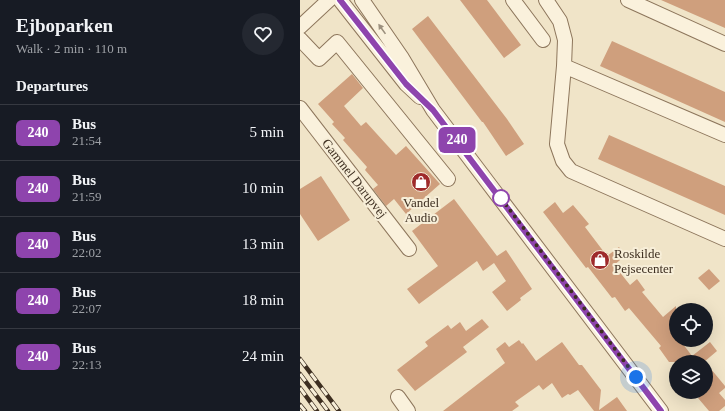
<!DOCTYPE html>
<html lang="en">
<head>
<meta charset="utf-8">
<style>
  body { margin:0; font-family:"Times New Roman",serif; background:#242831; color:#f1f3f6; height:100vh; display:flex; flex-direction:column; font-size:15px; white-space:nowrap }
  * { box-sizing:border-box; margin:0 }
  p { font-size:13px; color:#9ea1a6 }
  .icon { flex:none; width:22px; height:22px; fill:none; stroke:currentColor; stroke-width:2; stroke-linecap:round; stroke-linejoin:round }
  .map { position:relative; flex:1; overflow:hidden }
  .panel { display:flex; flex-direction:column; background:#171b24; width:300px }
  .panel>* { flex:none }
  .badge { padding:0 8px; border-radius:6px; font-size:14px; line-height:26px }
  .fabs { position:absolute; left:369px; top:303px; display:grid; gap:8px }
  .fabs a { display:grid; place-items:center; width:44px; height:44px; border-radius:50%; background:#171b24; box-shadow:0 4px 16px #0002; font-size:20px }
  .you { position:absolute; width:20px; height:20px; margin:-10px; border:3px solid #fff; border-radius:50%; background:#1a73e8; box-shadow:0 0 0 6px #1a73e833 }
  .map>.badge { position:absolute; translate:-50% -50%; box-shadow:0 0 0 2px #fff }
  h2 { padding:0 16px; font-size:15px; line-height:36px }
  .round { display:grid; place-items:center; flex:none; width:42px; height:42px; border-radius:21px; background:#242831 }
  .head { display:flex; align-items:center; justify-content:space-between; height:68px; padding:0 16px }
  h1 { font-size:19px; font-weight:800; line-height:30px }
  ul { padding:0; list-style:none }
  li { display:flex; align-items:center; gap:12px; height:56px; padding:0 16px; border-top:1px solid #363941 }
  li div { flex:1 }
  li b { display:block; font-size:15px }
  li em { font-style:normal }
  li .badge { min-width:44px; font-weight:700; text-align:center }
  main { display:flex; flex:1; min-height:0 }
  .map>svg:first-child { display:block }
  .building { fill:#cf9f7d }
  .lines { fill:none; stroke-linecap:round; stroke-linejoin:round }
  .minor-casing { stroke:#8d765c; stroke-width:16 }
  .minor { stroke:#faf1dc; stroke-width:14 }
  .rail-casing { stroke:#3d2e20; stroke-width:4.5 }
  .rail { stroke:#f7eed8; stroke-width:3; stroke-dasharray:9; stroke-linecap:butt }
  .oneway { fill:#9c907e }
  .line-casing { stroke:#fff; stroke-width:9 }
  .line { stroke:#8e44ad; stroke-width:6 }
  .walk { stroke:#3d2e20; stroke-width:4; stroke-dasharray:0 7.2 }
  .stop-dot { fill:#fff; stroke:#8e44ad; stroke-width:2 }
  .labels { text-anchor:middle; stroke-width:4; stroke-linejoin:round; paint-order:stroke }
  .street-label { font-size:13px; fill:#3d2e20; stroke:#f7eed8 }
  .poi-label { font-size:13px; fill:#3d2e20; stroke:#f7eed8 }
</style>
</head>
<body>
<main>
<section class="panel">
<div class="head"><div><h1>Ejboparken</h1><p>Walk · 2 min · 110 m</p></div><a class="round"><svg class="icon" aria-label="heart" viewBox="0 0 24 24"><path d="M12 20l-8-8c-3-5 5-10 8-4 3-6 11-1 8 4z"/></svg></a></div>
<h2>Departures</h2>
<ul>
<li><span class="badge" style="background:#8e44ad;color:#fff">240</span><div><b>Bus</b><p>21:54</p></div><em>5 min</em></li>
<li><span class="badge" style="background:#8e44ad;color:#fff">240</span><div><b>Bus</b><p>21:59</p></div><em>10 min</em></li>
<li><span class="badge" style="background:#8e44ad;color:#fff">240</span><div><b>Bus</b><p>22:02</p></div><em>13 min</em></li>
<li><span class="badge" style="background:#8e44ad;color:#fff">240</span><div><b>Bus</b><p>22:07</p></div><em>18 min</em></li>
<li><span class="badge" style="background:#8e44ad;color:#fff">240</span><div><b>Bus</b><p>22:13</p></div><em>24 min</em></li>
</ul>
</section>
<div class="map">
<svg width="425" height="411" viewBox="0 0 425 411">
  <rect width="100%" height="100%" fill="#f0e4c8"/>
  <path class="building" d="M 160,0 L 187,0 L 221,45 L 204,58 Z
    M 361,0 L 425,0 L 425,28 Z
    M 128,16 L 207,119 L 224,144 L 206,156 L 183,122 L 182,122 L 112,29 Z
    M 312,41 L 425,92 L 425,122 L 300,66 Z
    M 52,74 L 63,88 L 44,106 L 61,126 L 66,122 L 96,155 L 106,146 L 140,184 L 106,214 L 94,199 L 86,206 L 73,189 L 78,185 L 65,170 L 67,167 L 43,140 L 45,138 L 32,124 L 34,122 L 18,104 Z
    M 309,135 L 425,186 L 425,215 L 298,159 Z
    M 21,176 L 50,220 L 18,241 L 0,214 L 0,189 Z
    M 154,199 L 197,256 L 206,250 L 232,289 L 220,298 L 221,300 L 207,311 L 192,292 L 206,281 L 194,263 L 183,271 L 177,261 L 119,304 L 107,289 L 138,266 L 112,231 Z
    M 255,202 L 263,213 L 273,205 L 289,224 L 285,227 L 307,256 L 319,247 L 325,256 L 314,265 L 330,285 L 337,279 L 345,290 L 342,292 L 363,317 L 376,306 L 376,340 L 380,340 L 392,356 L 410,342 L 417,351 L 404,362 L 369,362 L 359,348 L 361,346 L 329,308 L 325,311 L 315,297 L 312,298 L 288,267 L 286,268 L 243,212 Z
    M 409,269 L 420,281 L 409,290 L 398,278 Z
    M 182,319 L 189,327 L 163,347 L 167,352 L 115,391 L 97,370 L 128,346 L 125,342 L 148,325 L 151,329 L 160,322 L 166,331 Z
    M 219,340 L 222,344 L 223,343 L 236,361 L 262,342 L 279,365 L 282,365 L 301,390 L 299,410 L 317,397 L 327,411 L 294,411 L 278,390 L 270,395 L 268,394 L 262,398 L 252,383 L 243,390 L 239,385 L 215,402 L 219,406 L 212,411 L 143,411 L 205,363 L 196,349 L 205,342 L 209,347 Z
    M 406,363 L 425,386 L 425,388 L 419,393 L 425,400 L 425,406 L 419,411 L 409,411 L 398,398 L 406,392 Z"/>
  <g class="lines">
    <g class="minor-casing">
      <path id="minor" d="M 40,0 L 106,84 L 120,97
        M 62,0 L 102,58 L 133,110 L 361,411
        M 213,0 L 243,40
        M 246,0 L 260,21 L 265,40 L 264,66 L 257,144 L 263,161 L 271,171 L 425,239
        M 328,0 L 425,44
        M 0,27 L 29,0
        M 0,39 L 19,59 L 37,42 L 148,179
        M 264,66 L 425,135
        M 0,108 L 109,249
        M 98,397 L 108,411"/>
    </g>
    <use href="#minor" class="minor"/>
    <g class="rail-casing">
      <path id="rail" d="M 0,359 L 39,411
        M 0,374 L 28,411
        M 0,388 L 17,411
        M 0,405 L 5,411"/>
    </g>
    <use href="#rail" class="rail"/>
  </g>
  <defs><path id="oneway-solid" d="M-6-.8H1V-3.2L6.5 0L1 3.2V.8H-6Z"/></defs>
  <use class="oneway" href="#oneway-solid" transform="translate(82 29) rotate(-125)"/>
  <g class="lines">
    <g class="line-casing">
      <path id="line" d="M 40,0 L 106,84 L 133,110 L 361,411"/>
    </g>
    <use href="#line" class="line"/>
    <path class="walk" d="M 201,198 L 197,193 L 336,377"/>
  </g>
  <defs>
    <g id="shop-disc" transform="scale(1)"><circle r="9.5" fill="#9e2a2b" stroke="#f7eed8"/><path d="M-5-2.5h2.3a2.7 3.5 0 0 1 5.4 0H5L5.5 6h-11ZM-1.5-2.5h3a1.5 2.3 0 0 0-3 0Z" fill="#fff"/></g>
  </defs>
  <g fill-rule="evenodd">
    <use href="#shop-disc" x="121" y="182"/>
    <use href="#shop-disc" x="300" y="260"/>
  </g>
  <circle class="stop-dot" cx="201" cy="198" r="8"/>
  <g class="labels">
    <g class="street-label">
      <text transform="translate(55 178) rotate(52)" y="5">Gammel Darupvej</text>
    </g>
    <g class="poi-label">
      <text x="121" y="207">Vandel<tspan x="121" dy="15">Audio</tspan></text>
      <text x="314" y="258" text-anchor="start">Roskilde<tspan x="314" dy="15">Pejsecenter</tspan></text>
    </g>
  </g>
</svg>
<div class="fabs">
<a><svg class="icon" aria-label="locate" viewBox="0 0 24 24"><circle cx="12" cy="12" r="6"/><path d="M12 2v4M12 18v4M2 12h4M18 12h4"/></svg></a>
<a><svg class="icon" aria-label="layers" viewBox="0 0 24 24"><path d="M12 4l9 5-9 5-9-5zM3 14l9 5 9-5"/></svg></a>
</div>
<div class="you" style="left:336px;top:377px"></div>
<b class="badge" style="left:157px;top:140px;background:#8e44ad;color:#fff">240</b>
</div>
</main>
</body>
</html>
